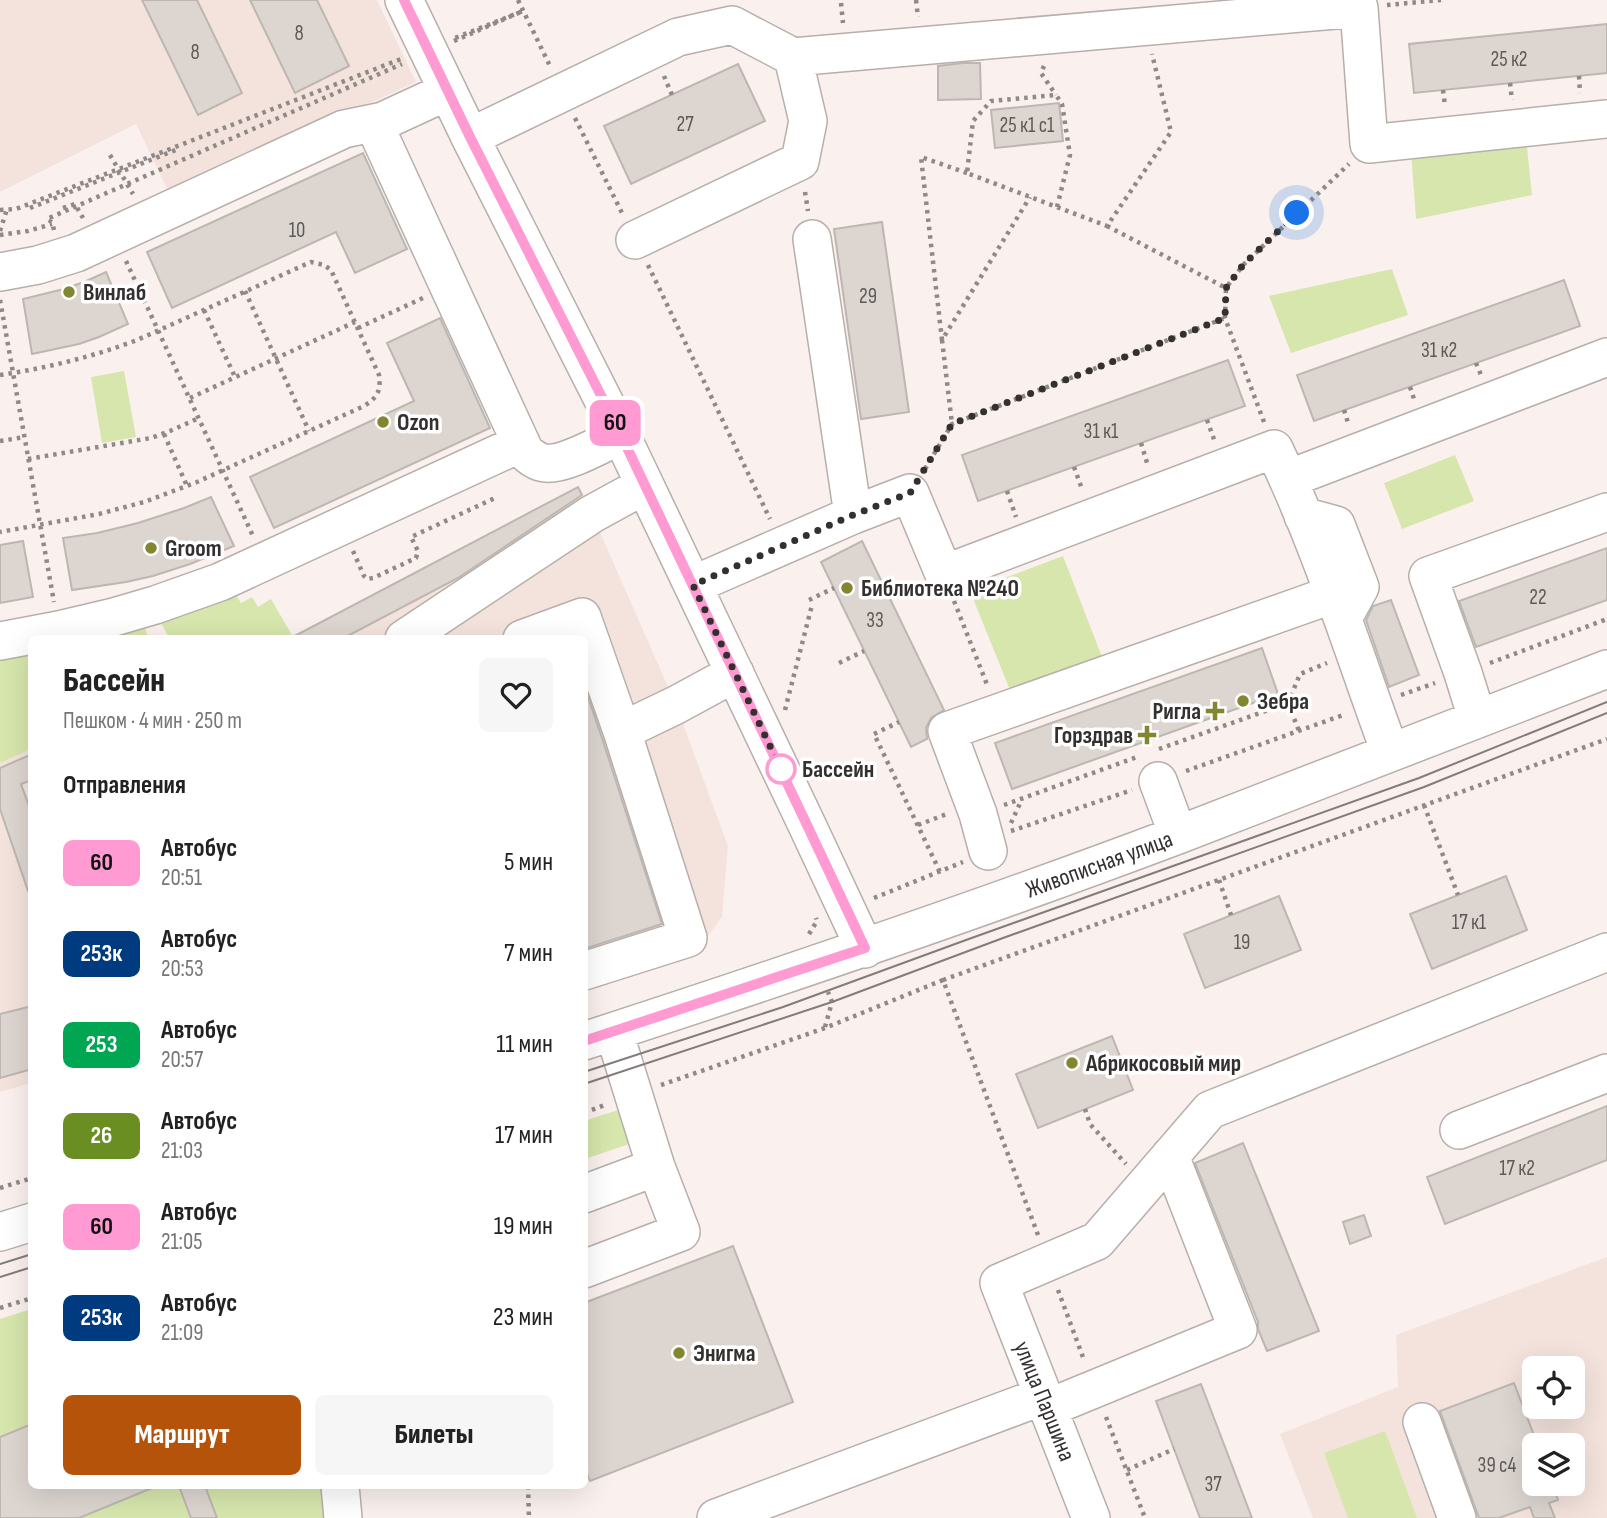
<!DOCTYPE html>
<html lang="ru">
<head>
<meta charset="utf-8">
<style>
  body { margin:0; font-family:"Sofia Sans Condensed",sans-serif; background:#f6f6f6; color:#222; height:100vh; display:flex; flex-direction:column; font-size:26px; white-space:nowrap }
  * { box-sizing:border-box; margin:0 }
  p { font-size:23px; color:#767676 }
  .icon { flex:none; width:38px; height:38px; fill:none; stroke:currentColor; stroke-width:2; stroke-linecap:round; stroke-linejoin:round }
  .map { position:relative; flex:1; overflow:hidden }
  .panel { position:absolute; left:28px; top:635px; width:560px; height:854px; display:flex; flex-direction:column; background:#fff; border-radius:10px; box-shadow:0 7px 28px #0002 }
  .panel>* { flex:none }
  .badge { padding:0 14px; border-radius:10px; font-size:24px; line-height:46px }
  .buttons { position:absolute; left:1522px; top:1356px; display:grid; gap:14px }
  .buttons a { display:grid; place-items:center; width:63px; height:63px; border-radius:10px; background:#fff; box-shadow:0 7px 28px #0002; font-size:35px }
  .you { position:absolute; width:35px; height:35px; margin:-18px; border:5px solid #fff; border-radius:50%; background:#1a73e8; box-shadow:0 0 0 10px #1a73e833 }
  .map>.badge { position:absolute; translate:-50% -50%; box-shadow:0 0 0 4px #fff }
  h2 { padding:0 35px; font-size:26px; line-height:63px }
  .round { display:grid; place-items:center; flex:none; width:74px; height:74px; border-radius:10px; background:#f6f6f6 }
  .headline { display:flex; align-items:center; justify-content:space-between; height:119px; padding:0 35px }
  h1 { font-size:33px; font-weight:800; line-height:52px }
  .action { display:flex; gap:14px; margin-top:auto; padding:14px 35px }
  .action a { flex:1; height:80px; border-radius:10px; background:#b45309; color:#fff; font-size:28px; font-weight:800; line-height:80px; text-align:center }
  .action a+a { background:#f6f6f6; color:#222 }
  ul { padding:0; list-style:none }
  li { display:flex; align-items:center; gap:21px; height:91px; padding:0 35px }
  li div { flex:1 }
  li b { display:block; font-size:26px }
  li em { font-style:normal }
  li .badge { min-width:77px; font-weight:700; text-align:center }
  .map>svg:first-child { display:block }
  .built { fill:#f4e3dd; fill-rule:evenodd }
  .green { fill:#d6e6ac }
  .building { fill:#dcd5d0; stroke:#bdb6b1; stroke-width:2 }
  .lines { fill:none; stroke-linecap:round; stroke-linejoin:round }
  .minor-casing { stroke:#b7afab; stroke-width:40 }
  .path { stroke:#8f8987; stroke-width:4.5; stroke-dasharray:3.5 5; stroke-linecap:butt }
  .minor { stroke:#fff; stroke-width:37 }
  .tram { stroke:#827c7b; stroke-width:2 }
  .line-casing { stroke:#fff; stroke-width:16 }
  .line { stroke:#ff9ad2; stroke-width:10 }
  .walk { stroke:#33302f; stroke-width:7; stroke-dasharray:0 12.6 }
  .poi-dot { fill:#828631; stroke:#fff; stroke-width:2.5 }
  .stop-dot { fill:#fff; stroke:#ff9ad2; stroke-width:3.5 }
  .labels { text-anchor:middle; stroke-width:7; stroke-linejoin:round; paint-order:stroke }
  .number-label { font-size:21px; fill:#5d5957 }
  .poi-label { font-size:24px; font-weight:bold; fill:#33302f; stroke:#fff; text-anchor:start }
  .stop-label { font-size:24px; font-weight:bold; fill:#33302f; stroke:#fff; text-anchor:start }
  .street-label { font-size:24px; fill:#33302f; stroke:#fff }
</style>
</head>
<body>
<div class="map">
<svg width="1607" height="1518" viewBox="0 0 1607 1518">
  <rect width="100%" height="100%" fill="#faf1ee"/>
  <path class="built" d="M 0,0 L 377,0 L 416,82 L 170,195 L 136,124 L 0,192 Z
    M 578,487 L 592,514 L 676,705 L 728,846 L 722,917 L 696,952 L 585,989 L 584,639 L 289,639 Z
    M 31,749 L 31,1083 L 0,1092 L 0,763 Z
    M 1607,1257 L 1607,1518 L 1313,1518 L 1280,1434 L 1398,1387 L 1396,1335 ZM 1535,1368 L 1573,1368 L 1573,1407 L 1535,1407 ZM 1535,1446 L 1573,1446 L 1573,1484 L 1535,1484 Z"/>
  <path class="green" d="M 1526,138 L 1532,195 L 1416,219 L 1411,151 Z
    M 1392,269 L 1408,315 L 1291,353 L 1269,296 Z
    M 124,371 L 136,437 L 102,443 L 91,377 Z
    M 1455,455 L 1474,501 L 1402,529 L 1384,483 Z
    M 1063,556 L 1102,657 L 1010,690 L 970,591 Z
    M 236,595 L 241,603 L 252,597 L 258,607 L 271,599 L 293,637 L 289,639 L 170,639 L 161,623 Z
    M 145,628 L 149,639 L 95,639 Z
    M 31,648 L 31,749 L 0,763 L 0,653 Z
    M 627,1107 L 644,1139 L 585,1159 L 584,1121 Z
    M 31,1309 L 32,1486 L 360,1486 L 360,1518 L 0,1518 L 0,1319 Z
    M 1385,1431 L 1417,1518 L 1348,1518 L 1324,1453 Z"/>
  <path class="building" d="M 142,0 L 197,0 L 242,93 L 198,115 Z
    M 250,0 L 317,0 L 349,66 L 295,93 Z
    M 1607,24 L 1607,73 L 1414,93 L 1409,44 Z
    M 963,63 L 980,63 L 981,99 L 938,100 L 938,66 Z
    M 738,64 L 765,121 L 631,184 L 604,126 Z
    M 1059,103 L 1063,141 L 995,148 L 991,110 Z
    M 363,153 L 407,249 L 355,273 L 336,232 L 172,308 L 147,252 Z
    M 882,222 L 909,412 L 861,419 L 834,229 Z
    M 106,272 L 128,324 L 99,337 L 79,344 L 32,354 L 23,299 L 64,289 L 84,282 Z
    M 1564,280 L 1580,326 L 1314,421 L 1297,375 Z
    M 440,318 L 490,428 L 274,528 L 250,477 L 414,401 L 387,343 Z
    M 1228,360 L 1245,406 L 978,501 L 962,455 Z
    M 578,487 L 582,495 L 458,578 L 342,639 L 289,639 Z
    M 211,497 L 234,546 L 190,564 L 153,576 L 126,582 L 72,590 L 63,538 L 97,533 L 138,523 L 184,508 Z
    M 23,541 L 33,597 L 0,603 L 0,545 Z
    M 862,541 L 944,710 L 931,718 L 926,728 L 927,739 L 911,747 L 821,562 Z
    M 1607,548 L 1607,600 L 1476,647 L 1459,601 Z
    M 1391,600 L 1419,675 L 1389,687 L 1366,620 L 1373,606 Z
    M 1262,648 L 1278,694 L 1012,789 L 995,743 Z
    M 584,694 L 587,694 L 602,738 L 662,924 L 584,949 Z
    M 32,754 L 32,780 L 21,784 L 32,814 L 32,891 L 28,891 L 0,809 L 0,768 Z
    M 1506,876 L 1527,930 L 1432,969 L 1410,914 Z
    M 1279,896 L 1301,950 L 1205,988 L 1184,934 Z
    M 32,1006 L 32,1069 L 0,1078 L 0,1014 Z
    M 1112,1036 L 1133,1090 L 1038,1128 L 1016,1074 Z
    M 1607,1106 L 1607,1160 L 1445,1224 L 1427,1177 Z
    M 1243,1143 L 1319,1331 L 1267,1351 L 1258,1329 L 1258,1322 L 1195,1163 Z
    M 1364,1215 L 1371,1236 L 1350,1244 L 1343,1222 Z
    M 733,1246 L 793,1402 L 590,1481 L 584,1466 L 584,1303 Z
    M 1514,1383 L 1535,1438 L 1535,1484 L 1552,1484 L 1558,1500 L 1549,1503 L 1555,1518 L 1534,1518 L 1530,1507 L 1499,1518 L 1479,1518 L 1440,1411 Z
    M 1201,1384 L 1252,1518 L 1200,1518 L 1174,1449 L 1156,1401 Z
    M 32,1424 L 32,1486 L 157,1486 L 79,1518 L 0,1518 L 0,1437 Z
    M 179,1486 L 205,1486 L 217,1518 L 191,1518 Z"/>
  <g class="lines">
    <g class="minor-casing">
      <path id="minor" d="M 404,0 L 470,137 L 621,435 L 807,825 L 865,949
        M 374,124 L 525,452 C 532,458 537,462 545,463 C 564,466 603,443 621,435
        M 470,137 L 678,37 L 732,25 L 793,57 L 1359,8 L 1369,144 L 1607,119
        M 812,239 L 853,515
        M 635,240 L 800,161 L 808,121 L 793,57
        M 0,272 L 38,265 L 76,253 L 344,129 L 383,121 L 448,91
        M 1288,479 L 1607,357
        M 1303,516 L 1336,525 L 1360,587 L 1343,618
        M 693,585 L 853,515 L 910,493 L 944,574 L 1274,449 C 1321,547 1353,651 1390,752
        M 404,639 L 592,514 L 645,485
        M 522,639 L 582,617 L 622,731 L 688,938 L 584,971
        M 0,641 L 59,630 L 114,617 L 155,605 L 220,582 L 521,443
        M 1477,718 L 1463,673 L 1428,576 L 1607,512
        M 622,731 L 676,705 L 735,673
        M 1158,781 L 1178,835
        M 988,851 L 978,814 L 947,731 L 1334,594
        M 614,1032 L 656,1167
        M 584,1041 C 784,976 982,909 1178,835 C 1322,780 1464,723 1607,669
        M 1459,1130 L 1607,1073
        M 584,1194 L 656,1167 L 681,1232 L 584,1269
        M 0,1232 L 32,1222
        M 1048,1408 L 1238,1330 L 1170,1156
        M 1422,1422 L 1457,1518
        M 340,1486 L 343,1518
        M 716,1518 L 1043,1396
        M 1091,1518 L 999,1283 L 1097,1241 L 1210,1110 L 1607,952"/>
    </g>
    <path class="path" d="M 518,0 L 550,66
      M 916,0 L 918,17
      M 841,3 L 843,23
      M 1387,5 L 1441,0
      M 454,41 L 523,11 L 455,38
      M 1044,66 L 1041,73 L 1056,95
      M 664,76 L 672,95
      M 1579,76 L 1580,93
      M 1510,83 L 1512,100
      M 1443,90 L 1445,106
      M 575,118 L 622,213
      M 110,155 L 133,194
      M 967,173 L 921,157 L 942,340 L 1030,197
      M 805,192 L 808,211
      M 1057,207 L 1070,155 L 1062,104 L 1056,95 L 991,101 L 973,121 L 967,173 L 1107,226 L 1171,132 L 1152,54
      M 30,208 L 178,149
      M 63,208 L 75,204 L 83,218
      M 0,210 L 16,209 L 401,59
      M 1107,226 L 1226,288
      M 54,230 L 52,222 L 47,219 L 402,64
      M 0,231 L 7,209
      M 0,235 L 28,231 L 52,224
      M 126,261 L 253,536
      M 648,265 L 770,519
      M 245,291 L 309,431
      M 0,300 L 54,602
      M 204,310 L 235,377
      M 358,328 L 423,298
      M 942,340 L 952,424
      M 1476,363 L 1481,375
      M 0,375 C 47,368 92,357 137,340 L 311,262 L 324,265 L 331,270 L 379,375 C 381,391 378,397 364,406 L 197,482 L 144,502 L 99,514 L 0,532
      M 1410,387 L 1414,399
      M 190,398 L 355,322
      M 1344,410 L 1349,426
      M 1207,420 L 1215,442
      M 1264,422 L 1225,318 L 1226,288 L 1243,265 L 1349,164
      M 164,434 L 187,486
      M 0,441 L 25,437
      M 1141,443 L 1148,466
      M 28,459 L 151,438 L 170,431 L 199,418
      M 1074,467 L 1082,489
      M 925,469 L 952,424 L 1225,318
      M 1007,491 L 1016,517
      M 353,551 L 364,576 L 367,579 L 373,578 L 416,558 L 418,551 L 411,537 L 495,498
      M 809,600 L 834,588
      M 954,601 L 988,687
      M 839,663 L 864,651
      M 1490,663 L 1607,619
      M 1401,695 L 1435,683
      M 1288,703 L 1299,731
      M 785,710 L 812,605
      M 874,734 L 899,722
      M 876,738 L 940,872
      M 1159,749 L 1288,703 L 1300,674 L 1327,663
      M 1186,771 L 1346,714
      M 1004,805 L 1137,757
      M 1424,805 L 1458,895
      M 1011,823 L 1022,799
      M 918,825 L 947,814
      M 1011,831 L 1132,790
      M 1219,880 L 1231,915
      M 874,898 L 963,862
      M 809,934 L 817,921 L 816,918
      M 825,1027 L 832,1002 L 828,992
      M 661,1085 L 825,1028 L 943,980
      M 1085,1109 L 1090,1124 L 1126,1164
      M 584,1113 L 607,1104
      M 0,1188 L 32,1178
      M 1038,1235 L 943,980 L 1607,739
      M 1058,1290 L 1084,1360
      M 0,1308 L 32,1298
      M 1106,1417 L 1145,1518
      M 1127,1470 L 1174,1449
      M 528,1486 L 529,1518"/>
    <use href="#minor" class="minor"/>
    <path class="tram" d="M 584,1072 L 783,1007 L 966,940 L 1419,778 L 1607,702
      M 584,1084 L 832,1002 L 1003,938 L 1424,787 L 1607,713
      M 0,1264 L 32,1254
      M 0,1277 L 32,1267"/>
  </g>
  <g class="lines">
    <g class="line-casing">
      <path id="line" d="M 404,0 L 470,137 L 621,435 L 807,825 L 865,948 L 584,1041"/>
    </g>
    <use href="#line" class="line"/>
    <path class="walk" d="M 781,769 L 693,585 L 853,515 L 910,493 L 952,424 L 1225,318 L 1226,288 L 1243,265 L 1297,213"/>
  </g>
  <g class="poi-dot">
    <circle cx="69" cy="292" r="7"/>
    <circle cx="383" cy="422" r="7"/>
    <circle cx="151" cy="548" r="7"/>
    <circle cx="847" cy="588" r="7"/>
    <circle cx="1243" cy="701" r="7"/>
    <path d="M1211.5 700.5h7v7h7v7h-7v7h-7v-7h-7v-7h7z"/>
    <path d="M1143.5 724.5h7v7h7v7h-7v7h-7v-7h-7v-7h7z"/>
    <circle cx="1072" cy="1063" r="7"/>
    <circle cx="679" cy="1353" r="7"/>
  </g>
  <circle class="stop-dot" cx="781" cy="769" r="14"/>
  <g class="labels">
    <g class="number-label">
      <text x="299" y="40">8</text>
      <text x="195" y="59">8</text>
      <text x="1509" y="66">25 к2</text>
      <text x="685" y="131">27</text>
      <text x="1027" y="132">25 к1 с1</text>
      <text x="297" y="237">10</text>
      <text x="868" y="303">29</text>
      <text x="1439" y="357">31 к2</text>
      <text x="1101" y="438">31 к1</text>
      <text x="1538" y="604">22</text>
      <text x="875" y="627">33</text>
      <text x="1469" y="929">17 к1</text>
      <text x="1242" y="949">19</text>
      <text x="1517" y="1175">17 к2</text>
      <text x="1497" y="1472">39 с4</text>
      <text x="1213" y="1491">37</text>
    </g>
    <g class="poi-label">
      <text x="83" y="300">Винлаб</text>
      <text x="397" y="430">Ozon</text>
      <text x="165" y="556">Groom</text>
      <text x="861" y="596">Библиотека №240</text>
      <text x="1257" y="709">Зебра</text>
      <text x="1201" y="719" text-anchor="end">Ригла</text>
      <text x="1133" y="743" text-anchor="end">Горздрав</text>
      <text x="1086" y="1071">Абрикосовый мир</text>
      <text x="693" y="1361">Энигма</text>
    </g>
    <g class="stop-label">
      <text x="802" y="777">Бассейн</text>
    </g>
    <g class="street-label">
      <text transform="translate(1099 864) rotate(-20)" y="8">Живописная улица</text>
      <text transform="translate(1045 1401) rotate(68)" y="8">улица Паршина</text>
    </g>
  </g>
</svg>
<div class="buttons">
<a><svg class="icon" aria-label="locate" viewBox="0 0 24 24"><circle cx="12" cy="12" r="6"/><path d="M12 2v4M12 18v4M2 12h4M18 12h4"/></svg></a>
<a><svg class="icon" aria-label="layers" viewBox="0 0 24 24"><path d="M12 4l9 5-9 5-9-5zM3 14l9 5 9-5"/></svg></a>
</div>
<div class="you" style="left:1297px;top:213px"></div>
<b class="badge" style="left:615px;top:423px;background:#ff9ad2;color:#111">60</b>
<section class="panel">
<div class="headline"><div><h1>Бассейн</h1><p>Пешком · 4 мин · 250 m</p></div><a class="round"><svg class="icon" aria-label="heart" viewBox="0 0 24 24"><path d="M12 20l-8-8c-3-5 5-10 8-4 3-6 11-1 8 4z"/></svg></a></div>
<h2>Отправления</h2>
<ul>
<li><span class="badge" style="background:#ff9ad2;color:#111">60</span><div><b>Автобус</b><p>20:51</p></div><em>5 мин</em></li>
<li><span class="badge" style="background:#003b80;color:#fff">253к</span><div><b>Автобус</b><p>20:53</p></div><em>7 мин</em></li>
<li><span class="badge" style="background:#00a651;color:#fff">253</span><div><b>Автобус</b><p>20:57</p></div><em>11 мин</em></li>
<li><span class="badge" style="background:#6b8e23;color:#fff">26</span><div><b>Автобус</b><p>21:03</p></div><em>17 мин</em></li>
<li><span class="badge" style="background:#ff9ad2;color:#111">60</span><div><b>Автобус</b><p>21:05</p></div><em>19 мин</em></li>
<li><span class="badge" style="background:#003b80;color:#fff">253к</span><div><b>Автобус</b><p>21:09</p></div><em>23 мин</em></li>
</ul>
<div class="action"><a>Маршрут</a><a>Билеты</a></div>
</section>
</div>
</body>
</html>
